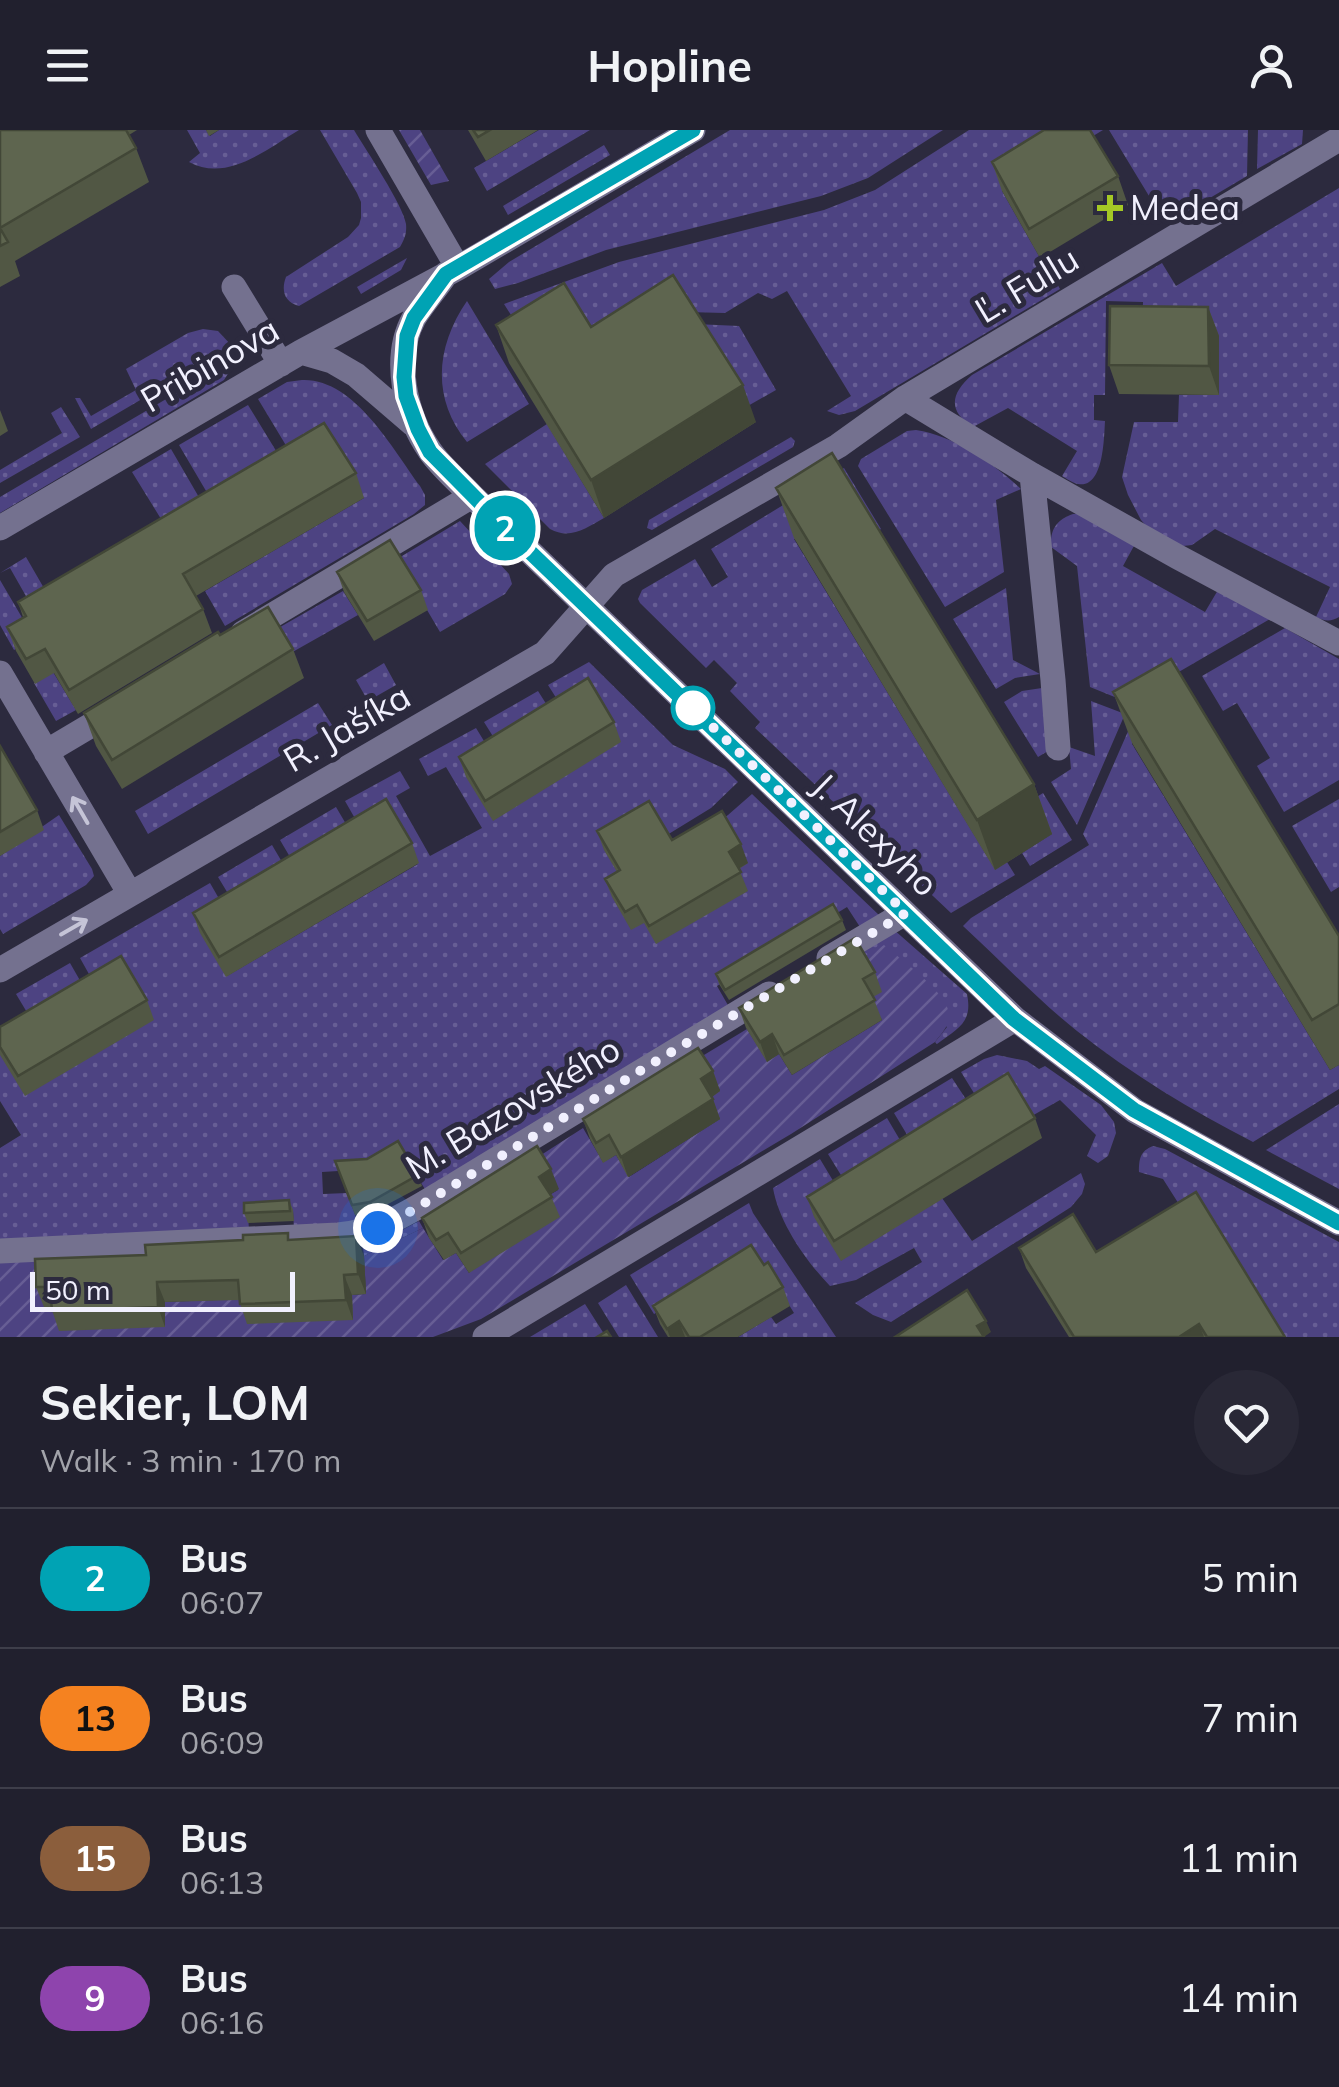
<!DOCTYPE html>
<html lang="en">
<head>
<meta charset="utf-8">
<style>
  body { margin:0; font-family:Mulish,sans-serif; background:#292836; color:#f1f3f6; height:100vh; display:flex; flex-direction:column; font-size:38px; white-space:nowrap }
  * { box-sizing:border-box; margin:0 }
  p { font-size:32px; color:#a2a3aa }
  .icon { flex:none; width:55px; height:55px; fill:none; stroke:currentColor; stroke-width:2; stroke-linecap:round; stroke-linejoin:round }
  .map { position:relative; height:1207px; overflow:hidden }
  .side { display:flex; flex-direction:column; background:#21202e; flex:1 }
  .side>* { flex:none }
  .badge { padding:0 20px; border-radius:32px; font-size:35px; line-height:65px }
  .scale { position:absolute; left:30px; bottom:25px; width:265px; box-sizing:border-box; padding-left:10px; border:5px solid #f1f0fe; border-top:0; font-size:28px; line-height:35px; white-space:nowrap; color:#f1f0fe; -webkit-text-stroke:8px #2c2a3e; paint-order:stroke }
  .you { position:absolute; width:50px; height:50px; margin:-25px; border:8px solid #fff; border-radius:50%; background:#1a73e8; box-shadow:0 0 0 15px #1a73e833 }
  .map>.badge { position:absolute; translate:-50% -50%; box-shadow:0 0 0 5px #fff }
  .round { display:grid; place-items:center; flex:none; width:105px; height:105px; border-radius:52px; background:#292836 }
  .overview { display:flex; align-items:center; justify-content:space-between; height:170px; padding:0 40px }
  h1 { font-size:48px; font-weight:700; line-height:75px }
  ul { padding:0; list-style:none }
  li { display:flex; align-items:center; gap:30px; height:140px; padding:0 40px; border-top:2px solid #3e3e4a }
  li div { flex:1 }
  li b { display:block; font-size:38px }
  li em { font-style:normal }
  li .badge { min-width:110px; font-weight:700; text-align:center }
  header { display:flex; justify-content:space-between; align-items:center; height:130px; padding:0 40px; background:#21202e; font-size:45px; font-weight:700 }
  .map>svg:first-child { display:block }
  .grass { fill:url(#grass-dots) }
  .garden { fill:url(#garden-furrows) }
  .lines { fill:none; stroke-linecap:round; stroke-linejoin:round }
  .minor { stroke:#74718f; stroke-width:25 }
  .wall { fill:#515744 }
  .shaded-wall { fill:#424737 }
  .building { fill:#5e654f; stroke:#424737; stroke-width:2.5 }
  .oneway { stroke:#c5c4d7 }
  .line-casing { stroke:#fff; stroke-width:22 }
  .line { stroke:#00a3b4; stroke-width:15 }
  .walk { stroke:#f1f0fe; stroke-width:10; stroke-dasharray:0 18 }
  .poi-dot { fill:#a4c825; stroke:#2c2a3e; stroke-width:4 }
  .stop-dot { fill:#fff; stroke:#00a3b4; stroke-width:5 }
  .labels { text-anchor:middle; stroke-width:10; stroke-linejoin:round; paint-order:stroke }
  .poi-label { font-size:35px; fill:#f1f0fe; stroke:#2c2a3e; text-anchor:start }
  .street-label { font-size:35px; fill:#f1f0fe; stroke:#2c2a3e }
</style>
</head>
<body>
<header><svg class="icon" aria-label="menu" viewBox="0 0 24 24"><path d="M4 6h16M4 12h16M4 18h16"/></svg>Hopline<svg class="icon" aria-label="person" viewBox="0 0 24 24"><circle cx="12" cy="8" r="4"/><path d="M4 21q1-7 8-7t8 7"/></svg></header>
<div class="map">
<svg width="1339" height="1207" viewBox="0 0 1339 1207">
  <defs>
    <pattern id="grass-dots" width="8" height="8" patternUnits="userSpaceOnUse" patternTransform="scale(2.5)"><rect width="8" height="8" fill="#4d4382"/><path d="M2 2h.1M6 6h.1" fill="none" stroke="#675e95" stroke-width="1.8" stroke-linecap="round"/></pattern>
    <pattern id="garden-furrows" width="10" height="10" patternUnits="userSpaceOnUse" patternTransform="scale(2.5)"><rect width="10" height="10" fill="#4d4382"/><path d="M-1 1l2-2M0 10L10 0M9 11l2-2" fill="none" stroke="#675e95"/></pattern>
  </defs>
  <rect width="100%" height="100%" fill="#2c2a3e"/>
  <path class="grass" d="M 187,0 L 206,0 L 210,6 L 219,0 L 299,0 C 267,19 227,53 189,32 L 200,23 Z
    M 320,0 L 354,0 C 366,20 403,75 406,94 C 407,104 404,110 400,117 L 299,176 C 284,172 281,160 286,147 L 348,107 L 359,95 L 361,88 L 361,72 L 357,63 Z
    M 539,0 L 590,0 L 487,61 L 474,38 Z
    M 730,0 L 943,0 L 868,48 L 821,66 L 606,120 L 518,153 L 495,159 L 489,149 L 509,132 Z
    M 969,0 L 1103,0 L 1002,61 L 1040,128 L 1042,127 L 1060,159 L 855,281 L 839,285 L 827,281 L 851,266 L 787,161 L 772,169 L 758,163 L 725,183 L 687,182 L 532,218 L 504,174 L 619,132 L 824,80 L 875,60 Z
    M 1109,0 L 1248,0 L 1247,46 L 1166,94 Z
    M 1258,0 L 1303,0 L 1302,14 L 1257,39 Z
    M 604,15 L 610,25 L 508,85 L 503,76 Z
    M 1339,58 L 1339,487 C 1331,492 1324,491 1316,487 L 1330,457 L 1215,399 L 1192,415 L 1183,416 L 1148,398 L 1141,390 L 1128,365 L 1122,347 L 1134,292 L 1178,292 L 1179,265 L 1219,265 L 1142,205 L 1143,172 L 1106,171 L 1105,265 L 1094,265 L 1094,290 L 1105,291 C 1104,307 1104,359 1078,354 C 1075,354 1065,348 1062,346 L 1077,321 L 1008,278 L 973,297 C 947,281 951,263 972,245 L 1162,133 L 1176,156 Z
    M 407,128 L 401,140 L 361,164 L 357,157 Z
    M 467,171 L 529,274 L 467,312 C 431,268 436,216 467,171 Z
    M 695,194 L 739,196 L 776,260 L 746,277 Z
    M 203,199 L 218,201 L 232,216 L 91,299 L 75,268 L 80,268 L 91,286 L 136,260 L 126,239 L 188,203 Z
    M 234,229 L 231,239 L 224,250 L 0,383 L 0,367 Z
    M 302,250 C 354,248 392,318 420,356 L 425,365 L 425,375 L 414,384 L 225,496 L 205,461 L 364,368 L 299,337 L 258,269 L 287,252 Z
    M 248,275 L 289,342 L 219,383 L 179,315 Z
    M 61,277 L 80,307 L 0,353 L 0,340 L 62,303 L 51,283 Z
    M 547,294 L 604,388 C 586,398 570,410 550,399 L 485,334 Z
    M 916,300 C 955,306 993,333 1021,359 L 996,370 L 1004,442 L 945,477 L 858,336 L 861,329 L 907,301 Z
    M 791,307 L 795,311 L 793,317 L 652,400 L 647,398 L 649,390 Z
    M 171,319 L 211,388 L 174,410 L 132,342 Z
    M 844,338 L 881,399 L 870,406 L 794,409 L 995,739 L 1007,732 L 1015,745 L 951,783 L 755,598 L 760,592 L 730,561 L 737,553 L 714,530 L 706,538 L 640,473 L 638,469 L 642,460 L 695,429 L 712,457 L 728,447 L 711,419 Z
    M 1073,384 L 1081,384 L 1135,414 L 1123,436 L 1205,482 L 1218,460 L 1270,489 L 1127,572 L 1090,557 L 1077,436 L 1051,417 C 1050,400 1056,390 1073,384 Z
    M 460,391 L 509,444 L 512,454 L 505,464 L 440,502 L 397,429 Z
    M 26,427 L 56,479 L 39,489 L 10,438 L 0,443 Z
    M 0,450 L 34,508 L 14,520 L 0,495 Z
    M 1006,458 L 1013,530 L 1040,544 L 1015,548 L 996,559 L 953,489 Z
    M 343,461 L 358,485 L 289,524 L 275,500 Z
    M 1285,498 L 1339,529 L 1339,650 L 1284,682 L 1257,636 L 1270,628 L 1237,573 L 1223,581 L 1202,546 Z
    M 589,532 L 673,615 L 725,639 L 738,652 L 711,678 L 623,732 L 720,692 L 752,664 L 880,786 L 860,797 L 847,777 L 717,856 L 729,877 L 426,1061 L 402,1021 L 370,1039 L 322,1042 L 323,1064 L 347,1063 L 358,1093 L 294,1099 L 293,1081 L 248,1083 L 249,1101 L 0,1110 L 0,1018 L 21,1005 L 0,971 L 0,922 L 99,862 L 80,828 L 210,753 L 229,786 L 227,846 L 418,734 L 365,706 L 345,671 L 400,641 L 410,658 L 396,666 L 430,726 L 482,698 L 446,637 L 428,646 L 419,629 L 476,598 L 495,629 L 567,585 L 548,555 Z
    M 384,533 L 396,555 L 368,571 L 356,550 Z
    M 53,542 L 76,580 L 56,591 L 34,553 Z
    M 1042,558 L 1048,621 L 1038,627 L 1004,572 L 1022,561 Z
    M 538,561 L 557,591 L 504,624 L 484,592 Z
    M 1091,571 L 1125,584 L 1077,695 L 1051,652 L 1071,639 L 1069,617 L 1095,626 Z
    M 318,573 L 332,595 L 148,704 L 135,681 Z
    M 1133,590 L 1132,614 L 1330,940 L 1339,935 L 1339,959 L 1253,1012 C 1191,980 1131,944 1077,901 C 1037,869 1001,831 963,796 L 971,788 L 1089,715 L 1083,704 Z
    M 1043,663 L 1072,710 L 1030,736 L 1022,723 L 1052,704 L 1032,670 Z
    M 1339,669 L 1339,757 L 1331,762 L 1292,696 Z
    M 336,677 L 356,711 L 300,744 L 280,710 Z
    M 59,685 L 92,739 L 94,746 L 86,755 L 3,804 L 0,799 L 0,726 Z
    M 272,715 L 292,749 L 238,780 L 218,747 Z
    M 893,799 L 967,864 C 973,893 958,898 937,914 L 935,912 L 947,897 L 862,828 L 857,820 Z
    M 70,833 L 90,868 L 37,899 L 16,864 Z
    M 997,925 L 1027,931 L 1039,939 L 1045,936 L 1101,975 L 1114,992 L 1116,1003 L 1108,1026 L 1098,1033 L 1087,1026 L 1096,1005 L 1060,970 L 1030,987 L 985,981 L 961,942 L 984,929 Z
    M 952,948 L 977,986 L 918,1023 L 894,983 Z
    M 1339,974 L 1339,1059 L 1266,1020 Z
    M 887,988 L 910,1027 L 852,1063 L 828,1024 Z
    M 1153,1016 L 1165,1019 L 1339,1112 L 1339,1207 L 1280,1207 L 1189,1090 L 1163,1049 L 1139,1042 C 1139,1029 1140,1021 1153,1016 Z
    M 820,1029 L 844,1069 L 942,1068 L 972,1111 L 1081,1043 L 1085,1054 L 1082,1064 L 1071,1077 L 891,1192 L 873,1185 L 855,1173 L 922,1132 L 914,1118 L 856,1150 L 830,1156 C 806,1131 779,1093 773,1058 Z
    M 749,1073 L 753,1083 L 836,1207 L 738,1207 L 771,1187 L 776,1194 L 794,1183 L 775,1152 L 674,1173 L 654,1184 L 630,1145 Z
    M 419,1091 L 423,1098 L 364,1126 L 363,1117 L 391,1106 Z
    M 626,1155 L 658,1207 L 619,1207 L 598,1173 Z
    M 585,1174 L 606,1207 L 530,1207 Z"/>
  <path class="garden" d="M 399,0 L 420,0 L 449,51 L 431,55 Z
    M 884,815 C 900,829 948,863 949,884 C 950,895 942,903 935,912 L 791,1004 L 481,1189 L 433,1207 L 0,1207 L 0,1132 L 41,1127 L 165,1172 L 245,1169 L 352,1190 L 352,1165 L 366,1164 L 364,1126 L 423,1098 L 443,1130 L 456,1123 L 469,1143 L 546,1067 L 558,1060 L 538,1027 L 583,998 L 603,1032 L 616,1025 L 629,1047 L 720,989 L 709,969 L 720,960 L 699,928 L 747,899 L 767,931 L 779,924 L 792,945 L 882,890 L 870,869 L 862,828 Z"/>
  <g class="lines">
    <path class="minor" d="M 378,0 L 458,138
      M 446,144 C 436,159 423,173 414,188 C 392,228 405,285 430,321 C 441,337 458,351 472,366 L 1015,889 L 1135,981 L 1339,1093
      M 234,157 L 281,234
      M 301,222 L 332,231 L 356,245 L 413,294
      M 905,268 L 1032,345 L 1178,427 L 1339,513
      M 1032,345 L 1053,550 L 1058,618
      M 0,398 L 301,222 L 458,138 L 693,0
      M 243,503 L 472,366
      M 0,543 L 130,764
      M 46,622 L 115,581
      M 829,828 L 905,783
      M 0,840 L 545,523 L 614,445 L 838,316 L 905,268 L 1339,9
      M 0,1121 L 338,1105 C 382,1101 409,1082 446,1060 L 769,864
      M 485,1207 L 1015,889"/>
  </g>
  <path class="wall" d="M 0,0 L 137,0 L 129,5 L 136,18 L 149,52 L 15,131 L 20,146 L 0,157 Z
    M 206,0 L 219,0 L 209,6 Z
    M 468,0 L 538,0 L 486,31 Z
    M 992,32 L 1118,46 L 1128,75 L 1040,128 L 1002,61 Z
    M 1208,177 L 1219,206 L 1219,265 L 1119,264 L 1109,235 Z
    M 496,195 L 591,197 L 756,292 L 604,388 L 509,233 Z
    M 0,280 L 8,301 L 0,306 Z
    M 356,343 L 364,368 L 196,466 L 203,479 L 212,503 L 78,584 L 54,543 L 35,554 L 16,521 L 7,497 L 23,487 L 18,472 Z
    M 776,358 L 1034,654 L 1052,704 L 995,740 L 794,408 Z
    M 337,442 L 421,460 L 428,480 L 374,511 L 344,462 Z
    M 220,505 L 293,519 L 304,548 L 122,659 L 96,616 L 84,583 Z
    M 1113,562 L 1339,806 L 1339,935 L 1330,940 L 1132,613 Z
    M 614,592 L 621,612 L 493,691 L 466,647 L 459,627 Z
    M 0,616 L 37,680 L 44,700 L 0,726 Z
    M 597,701 L 672,710 L 748,733 L 739,739 L 748,761 L 656,814 L 644,793 L 631,800 L 612,767 L 605,749 L 617,742 L 604,720 Z
    M 412,713 L 419,733 L 226,847 L 200,803 L 193,783 Z
    M 842,790 L 846,800 L 729,870 L 719,854 L 716,844 Z
    M 875,842 L 882,862 L 873,867 L 882,890 L 792,945 L 779,924 L 767,932 L 746,898 L 739,878 Z
    M 147,870 L 154,890 L 25,966 L 0,925 L 0,897 Z
    M 713,941 L 720,961 L 712,967 L 720,989 L 628,1047 L 616,1025 L 603,1033 L 590,1009 L 583,989 Z
    M 1035,988 L 1042,1008 L 841,1131 L 814,1087 L 807,1067 Z
    M 335,1031 L 418,1045 L 422,1056 L 373,1082 L 355,1085 Z
    M 559,1059 L 550,1064 L 560,1087 L 469,1143 L 456,1123 L 444,1130 L 429,1108 L 422,1088 Z
    M 289,1070 L 293,1080 L 294,1091 L 248,1093 L 244,1083 Z
    M 290,1109 L 364,1126 L 366,1164 L 352,1165 L 353,1190 L 247,1194 L 239,1170 L 165,1172 L 165,1197 L 59,1201 L 51,1177 L 44,1177 L 36,1157 L 146,1125 Z
    M 1019,1118 L 1096,1122 L 1285,1207 L 1069,1207 L 1026,1138 Z
    M 764,1135 L 783,1157 L 790,1176 L 738,1207 L 668,1207 L 660,1194 L 653,1176 Z"/>
  <path class="shaded-wall" d="M 1208,177 L 1219,206 L 1219,265 L 1209,236 Z
    M 743,255 L 756,292 L 604,388 L 591,350 Z
    M 1034,654 L 1052,704 L 995,740 L 977,690 Z
    M 741,714 L 748,733 L 736,740 L 729,722 Z
    M 772,904 L 779,924 L 767,932 L 760,912 Z
    M 713,941 L 720,961 L 709,969 L 701,949 Z
    M 713,969 L 720,989 L 628,1047 L 621,1027 Z
    M 551,1039 L 559,1059 L 546,1067 L 539,1047 Z
    M 356,1106 L 364,1126 L 366,1164 L 358,1144 Z
    M 344,1145 L 352,1165 L 353,1190 L 346,1170 Z
    M 157,1152 L 165,1172 L 165,1197 L 158,1177 Z
    M 679,1191 L 685,1207 L 670,1207 L 667,1199 Z
    M 986,1191 L 991,1202 L 984,1207 L 977,1196 Z
    M 1199,1194 L 1204,1207 L 1179,1207 Z"/>
  <path class="building" d="M 0,0 L 126,0 L 136,18 L 0,98 L 8,112 L 0,116 Z
    M 473,0 L 490,0 L 478,7 Z
    M 1044,0 L 1090,0 L 1118,46 L 1029,99 L 992,32 Z
    M 673,145 L 743,255 L 591,350 L 496,195 L 564,153 L 591,197 Z
    M 1110,176 L 1208,177 L 1209,236 L 1109,235 Z
    M 324,293 L 356,343 L 183,444 L 203,479 L 69,560 L 45,519 L 26,529 L 7,497 L 26,486 L 18,472 Z
    M 832,323 L 1034,654 L 977,690 L 776,358 Z
    M 390,410 L 421,460 L 367,491 L 337,442 Z
    M 268,477 L 293,519 L 112,630 L 84,583 L 218,502 L 220,505 Z
    M 1171,529 L 1339,806 L 1339,874 L 1312,890 L 1113,562 Z
    M 588,548 L 614,592 L 485,671 L 459,627 Z
    M 0,616 L 37,680 L 0,702 Z
    M 386,669 L 412,713 L 219,827 L 193,783 Z
    M 649,671 L 672,710 L 722,681 L 741,714 L 729,722 L 741,742 L 649,796 L 637,775 L 625,782 L 605,749 L 620,740 L 597,701 Z
    M 833,774 L 842,790 L 725,860 L 716,844 Z
    M 855,808 L 875,842 L 863,849 L 875,870 L 784,925 L 772,904 L 760,912 L 739,878 Z
    M 121,826 L 147,870 L 18,946 L 0,917 L 0,897 Z
    M 698,918 L 713,941 L 701,949 L 713,969 L 621,1027 L 609,1005 L 596,1013 L 583,989 Z
    M 1008,943 L 1035,988 L 834,1111 L 807,1067 Z
    M 398,1011 L 418,1045 L 370,1072 L 352,1075 L 335,1031 L 367,1029 Z
    M 537,1016 L 551,1039 L 539,1047 L 552,1067 L 461,1123 L 448,1103 L 436,1110 L 422,1088 Z
    M 1196,1062 L 1285,1207 L 1207,1207 L 1199,1194 L 1179,1207 L 1074,1207 L 1019,1118 L 1073,1084 L 1096,1122 Z
    M 289,1070 L 290,1081 L 244,1083 L 244,1073 Z
    M 288,1103 L 288,1110 L 356,1106 L 358,1144 L 344,1145 L 346,1170 L 240,1174 L 238,1150 L 157,1152 L 158,1177 L 52,1181 L 50,1157 L 36,1157 L 35,1129 L 146,1125 L 145,1115 L 243,1110 L 243,1105 Z
    M 751,1115 L 764,1135 L 768,1132 L 783,1157 L 700,1207 L 689,1207 L 679,1191 L 667,1199 L 653,1176 Z
    M 967,1160 L 986,1191 L 977,1196 L 984,1207 L 895,1207 Z
    M 607,1201 L 611,1207 L 597,1207 Z"/>
  <defs><path id="oneway-shaft" d="M-6 0H5M1.5-3L5.5 0L1.5 3" fill="none" stroke-width="1.6" stroke-linecap="round" stroke-linejoin="round" transform="scale(2.5)"/></defs>
  <g class="oneway">
    <use href="#oneway-shaft" transform="translate(80 680) rotate(-120)"/>
    <use href="#oneway-shaft" transform="translate(74 797) rotate(-30)"/>
  </g>
  <g class="lines">
    <g class="line-casing">
      <path id="line" d="M 693,0 L 446,144 L 414,188 L 407,206 L 404,247 L 406,266 L 418,299 L 430,322 L 500,393 L 1014,889 L 1134,980 L 1339,1093"/>
    </g>
    <use href="#line" class="line"/>
    <path class="walk" d="M 378,1098 L 398,1089 L 446,1060 L 648,936 L 906,783 L 693,578"/>
  </g>
  <path class="poi-dot" d="M1105 63h10v10h10v10h-10v10h-10v-10h-10v-10h10z"/>
  <circle class="stop-dot" cx="693" cy="578" r="20"/>
  <g class="labels">
    <g class="poi-label">
      <text x="1130" y="90">Medea</text>
    </g>
    <g class="street-label">
      <text transform="translate(1027 155) rotate(-31)" y="12">Ľ. Fullu</text>
      <text transform="translate(210 235) rotate(-30)" y="12">Pribinova</text>
      <text transform="translate(347 598) rotate(-30)" y="12">R. Jašíka</text>
      <text transform="translate(875 705) rotate(44)" y="12">J. Alexyho</text>
      <text transform="translate(513 978) rotate(-31)" y="12">M. Bazovského</text>
    </g>
  </g>
</svg>
<div class="scale">50 m</div>
<div class="you" style="left:378px;top:1098px"></div>
<b class="badge" style="left:505px;top:398px;background:#00a3b4;color:#fff">2</b>
</div>
<section class="side">
<div class="overview"><div><h1>Sekier, LOM</h1><p>Walk · 3 min · 170 m</p></div><a class="round"><svg class="icon" aria-label="heart" viewBox="0 0 24 24"><path d="M12 20l-8-8c-3-5 5-10 8-4 3-6 11-1 8 4z"/></svg></a></div>
<ul>
<li><span class="badge" style="background:#00a3b4;color:#fff">2</span><div><b>Bus</b><p>06:07</p></div><em>5 min</em></li>
<li><span class="badge" style="background:#f58220;color:#111">13</span><div><b>Bus</b><p>06:09</p></div><em>7 min</em></li>
<li><span class="badge" style="background:#8b5e3c;color:#fff">15</span><div><b>Bus</b><p>06:13</p></div><em>11 min</em></li>
<li><span class="badge" style="background:#8e44ad;color:#fff">9</span><div><b>Bus</b><p>06:16</p></div><em>14 min</em></li>
</ul>
</section>
</body>
</html>
